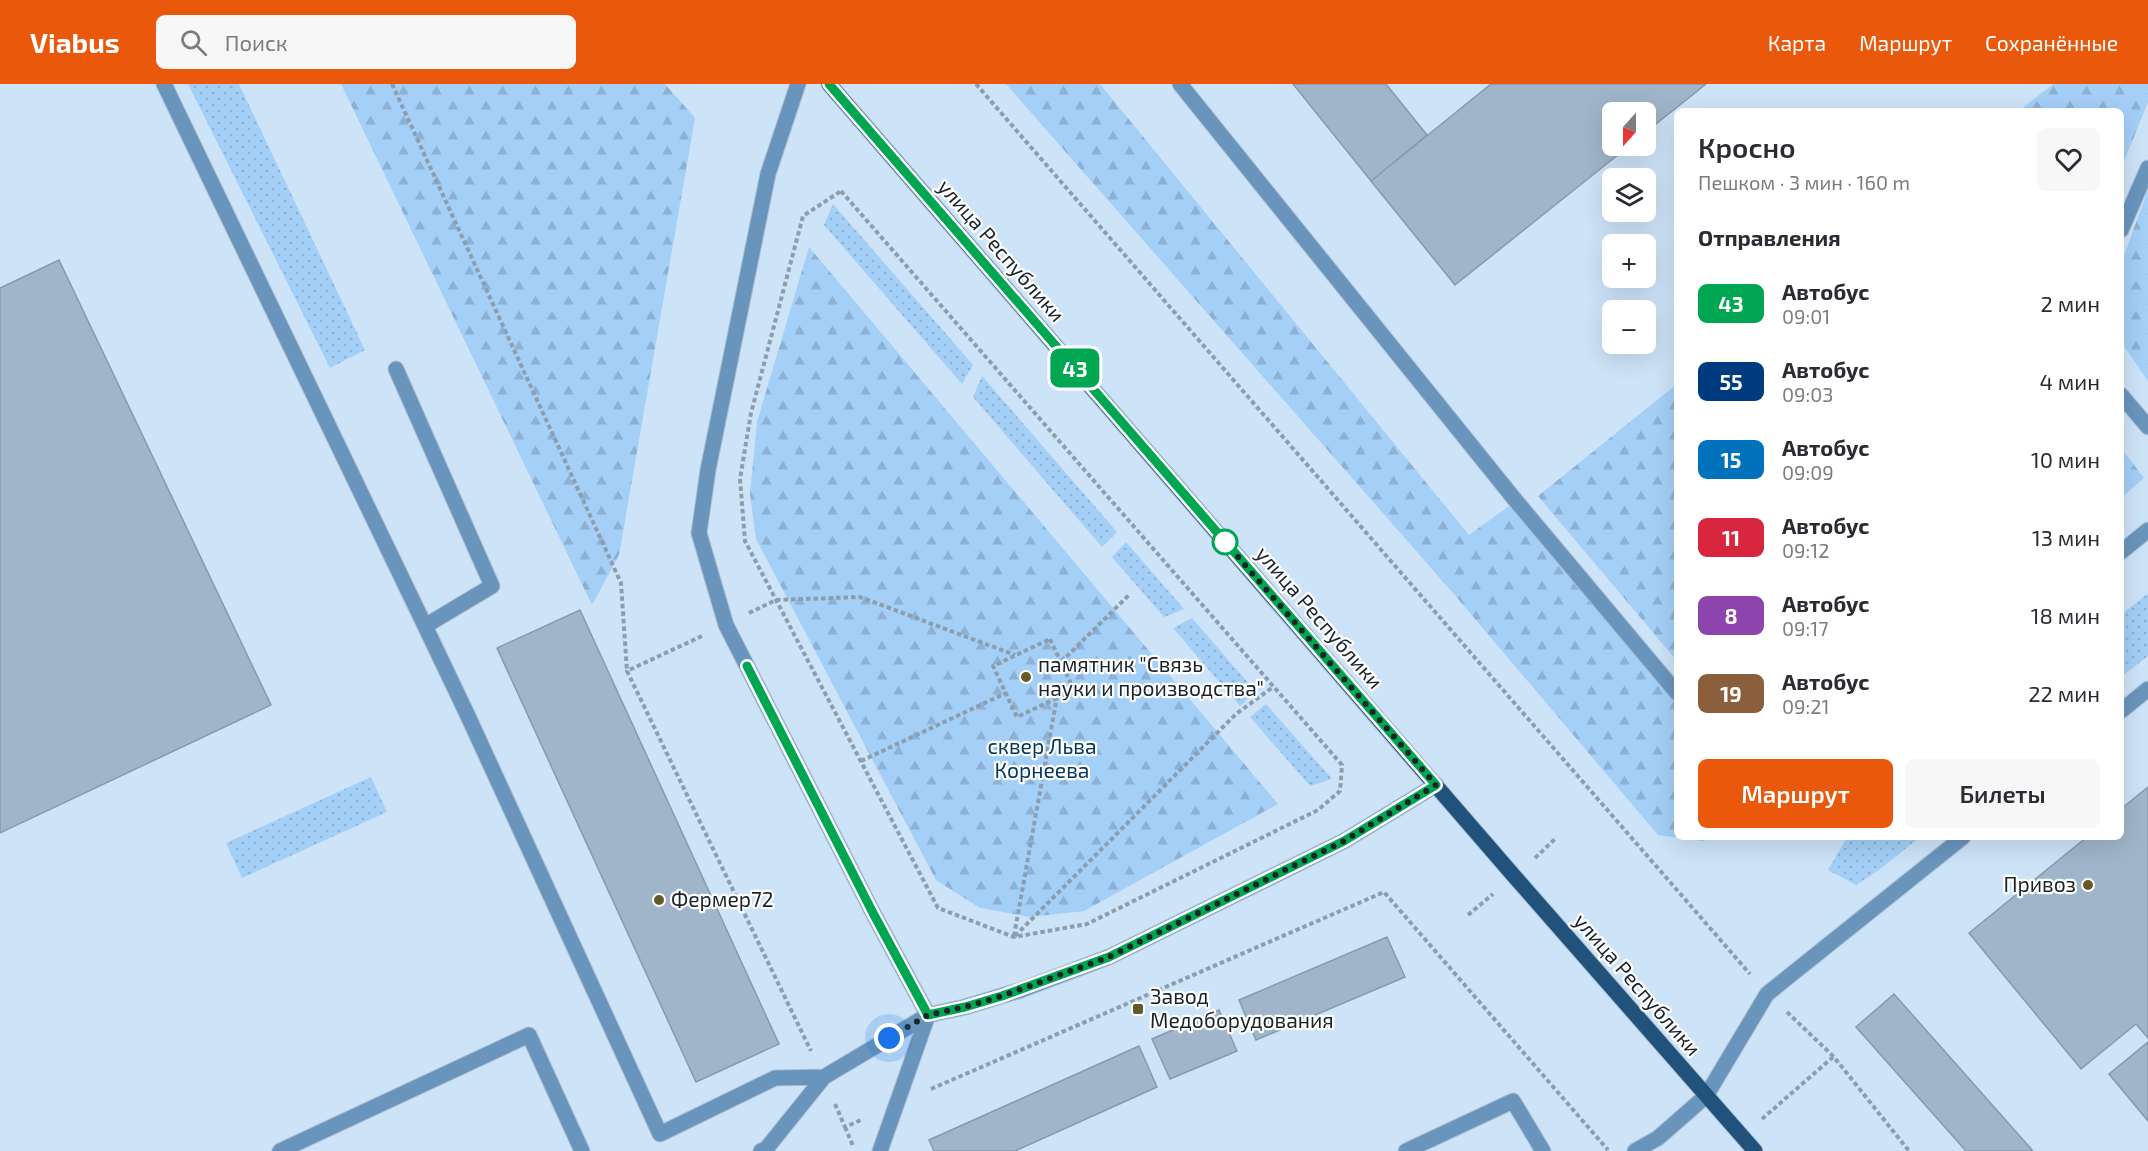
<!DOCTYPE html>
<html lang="ru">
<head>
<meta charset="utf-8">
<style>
  body { margin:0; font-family:"Exo 2",sans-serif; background:#f7f7f7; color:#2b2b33; height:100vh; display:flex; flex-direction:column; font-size:22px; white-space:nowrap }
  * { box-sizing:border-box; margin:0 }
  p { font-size:20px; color:#7c7c81 }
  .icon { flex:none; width:33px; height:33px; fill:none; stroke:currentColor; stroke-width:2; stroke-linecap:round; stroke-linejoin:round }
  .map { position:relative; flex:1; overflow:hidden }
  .side { position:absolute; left:1674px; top:24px; width:450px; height:732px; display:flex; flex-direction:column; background:#fff; border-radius:9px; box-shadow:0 6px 24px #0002 }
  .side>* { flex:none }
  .badge { padding:0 12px; border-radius:9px; font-size:21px; line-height:39px }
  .needle { width:39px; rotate:201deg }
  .tools { position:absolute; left:1602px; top:18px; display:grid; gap:12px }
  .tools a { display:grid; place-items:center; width:54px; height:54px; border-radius:9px; background:#fff; box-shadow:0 6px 24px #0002; font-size:30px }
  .you { position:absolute; width:30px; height:30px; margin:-15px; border:4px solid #fff; border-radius:50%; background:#1a73e8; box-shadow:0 0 0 9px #1a73e833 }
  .map>.badge { position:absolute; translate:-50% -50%; box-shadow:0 0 0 3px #fff }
  h2 { padding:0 24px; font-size:22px; line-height:54px }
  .round { display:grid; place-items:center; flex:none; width:63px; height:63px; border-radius:9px; background:#f7f7f7 }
  .summary { display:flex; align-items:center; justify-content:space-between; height:102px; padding:0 24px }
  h1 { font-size:28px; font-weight:600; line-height:45px }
  .primary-button { display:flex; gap:12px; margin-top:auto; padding:12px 24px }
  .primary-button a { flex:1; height:69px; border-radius:9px; background:#ea580c; color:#fff; font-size:24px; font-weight:600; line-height:69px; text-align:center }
  .primary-button a+a { background:#f7f7f7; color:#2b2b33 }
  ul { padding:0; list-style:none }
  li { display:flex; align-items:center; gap:18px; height:78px; padding:0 24px }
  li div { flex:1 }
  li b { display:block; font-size:22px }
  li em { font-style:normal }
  li .badge { min-width:66px; font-weight:700; text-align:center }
  header { display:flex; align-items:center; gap:36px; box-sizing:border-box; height:84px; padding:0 30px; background:#ea580c; color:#fff }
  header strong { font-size:28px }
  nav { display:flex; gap:33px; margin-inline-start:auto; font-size:21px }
  .search { width:420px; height:54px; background:#f7f7f7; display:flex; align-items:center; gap:15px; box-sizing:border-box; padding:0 21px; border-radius:9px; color:#7c7c81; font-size:22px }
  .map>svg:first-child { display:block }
  .grass { fill:url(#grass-dots) }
  .forest { fill:url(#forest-firs) }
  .building { fill:#a0b5c9; stroke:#869aae; stroke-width:1.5 }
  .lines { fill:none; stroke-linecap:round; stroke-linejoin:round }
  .minor-casing { stroke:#adc0d3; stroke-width:17 }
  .major-casing { stroke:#adc0d3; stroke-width:17 }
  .path { stroke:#8c9dad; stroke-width:4; stroke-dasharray:4.5 3; stroke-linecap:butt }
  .minor { stroke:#6995bd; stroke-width:15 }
  .major { stroke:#20527c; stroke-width:15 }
  .line-casing { stroke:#fff; stroke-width:14 }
  .line { stroke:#00a651; stroke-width:9 }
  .walk { stroke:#1b232a; stroke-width:6; stroke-dasharray:0 10.8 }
  .stop-dot { fill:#fff; stroke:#00a651; stroke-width:3 }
  .poi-dot { fill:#655926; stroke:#fff; stroke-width:2 }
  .labels { text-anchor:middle; stroke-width:4.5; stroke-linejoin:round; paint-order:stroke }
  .street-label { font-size:21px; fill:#1b232a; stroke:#fff }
  .poi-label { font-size:21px; fill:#1b232a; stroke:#fff; text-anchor:start }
  .park-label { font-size:21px; fill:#043960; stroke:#fff }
</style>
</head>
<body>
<header>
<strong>Viabus</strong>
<div class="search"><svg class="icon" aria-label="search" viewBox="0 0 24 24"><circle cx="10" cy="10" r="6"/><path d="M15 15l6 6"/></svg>Поиск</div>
<nav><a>Карта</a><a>Маршрут</a><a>Сохранённые</a></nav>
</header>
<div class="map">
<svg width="2148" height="1067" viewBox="0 0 2148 1067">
  <defs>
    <pattern id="grass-dots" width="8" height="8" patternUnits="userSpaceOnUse" patternTransform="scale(1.5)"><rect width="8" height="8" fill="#a4cff7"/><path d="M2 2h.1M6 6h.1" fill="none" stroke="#8db1d4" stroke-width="1.8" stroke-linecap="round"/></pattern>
    <pattern id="forest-firs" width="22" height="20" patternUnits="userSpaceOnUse" patternTransform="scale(1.5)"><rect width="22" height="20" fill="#a4cff7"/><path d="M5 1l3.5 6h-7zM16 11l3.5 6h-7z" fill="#8db1d4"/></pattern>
  </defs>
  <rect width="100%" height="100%" fill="#cde3f8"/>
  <path class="grass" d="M 188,0 L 239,0 L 365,266 L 330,284 Z
    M 833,120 L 973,281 L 962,300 L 824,141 Z
    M 982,292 L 1117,448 L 1102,463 L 973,313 Z
    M 1126,458 L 1184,525 L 1164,533 L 1112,473 Z
    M 2148,509 L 2148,572 L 2121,593 L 2121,531 Z
    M 1192,534 L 1256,608 L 1240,622 L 1173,544 Z
    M 1266,620 L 1332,695 L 1310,702 L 1250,633 Z
    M 371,693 L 387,728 L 242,794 L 226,759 Z
    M 1851,753 L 1920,753 L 1879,786 L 1856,801 L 1828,786 L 1845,757 Z"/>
  <path class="forest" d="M 341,0 L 665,0 L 695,34 L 619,471 L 592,521 Z
    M 1006,0 L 1100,0 L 1469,451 L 1512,420 L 1677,619 L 1677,753 L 1709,753 L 1703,757 L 1658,751 L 1453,509 Z
    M 2053,0 L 2148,0 L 2148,18 L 2121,85 L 2121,27 L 2019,27 Z
    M 2148,106 L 2148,297 L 2121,258 L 2121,180 Z
    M 809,163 L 1278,720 L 1084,827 L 1030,833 L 980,824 L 936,796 L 756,455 L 750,410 L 757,338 Z
    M 1677,300 L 1677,577 L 1538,412 Z
    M 2121,364 L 2144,394 L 2121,414 Z"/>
  <path class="building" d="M 1293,0 L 1386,0 L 1427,51 L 1371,97 Z
    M 1491,0 L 1706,0 L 1646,48 L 1646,28 L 1612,28 L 1612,62 L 1629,62 L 1455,201 L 1371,97 Z
    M 59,176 L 271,621 L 0,749 L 0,204 Z
    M 580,526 L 779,960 L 696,998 L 497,564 Z
    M 2148,703 L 2148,954 L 2136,940 L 2081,985 L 1969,849 L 2087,753 L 2121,753 L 2121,725 Z
    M 1387,853 L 1405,893 L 1256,956 L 1239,916 Z
    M 1894,910 L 2033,1067 L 1966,1067 L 1856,943 Z
    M 1219,926 L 1237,967 L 1170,995 L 1152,955 Z
    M 2148,958 L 2148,1037 L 2109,990 Z
    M 1139,962 L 1157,1003 L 1015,1067 L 934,1067 L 929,1056 Z"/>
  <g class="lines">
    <g class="minor-casing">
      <path id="minor" d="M 164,0 L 425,542
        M 798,0 L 768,90 L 708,386 L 699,449 L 726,541 L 873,829 L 928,931 L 965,923 L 1021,906 L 1109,873 L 1344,757 L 1436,701
        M 1180,0 L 1516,417 L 1677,609
        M 2121,146 L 2148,84
        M 396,285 L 492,502 L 425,542 L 467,630 L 660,1050 L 775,994 L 824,993 L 928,931
        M 2121,311 L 2148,343
        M 2121,468 L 2148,446
        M 2121,627 L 2148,605
        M 280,1067 L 529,951 L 582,1067
        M 761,1067 L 766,1065 L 824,993
        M 880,1067 L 928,931
        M 1406,1067 L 1513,1017 L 1543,1067
        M 1635,1067 L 1658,1054 L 1706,1012 L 1767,910 L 1963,753"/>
    </g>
    <g class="major-casing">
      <path id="major" d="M 829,0 L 1514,792 L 1755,1067"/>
    </g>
    <path class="path" d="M 392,0 L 621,499 L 627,587
      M 976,0 L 1750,890
      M 841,107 L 1342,681 L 1340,707 L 1318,726 L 1087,840 L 1014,853 L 938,824 L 745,457 L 740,395 L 751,329 L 803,132 Z
      M 749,529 L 776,516 L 860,513 L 1015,571
      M 702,552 L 627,587 L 811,967
      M 1050,555 L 1074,606 L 1017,633 L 993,582 Z
      M 1061,578 L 1130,510
      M 861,677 L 1006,609
      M 1535,774 L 1555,755
      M 1468,831 L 1493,810
      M 1014,852 L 1057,613
      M 1015,852 L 1236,630 L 1273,603
      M 1787,928 L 1834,973 L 1909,1067
      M 931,1005 L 1384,808 L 1608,1066
      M 835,1020 L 845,1043 L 861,1036
      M 1762,1035 L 1833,973
      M 845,1043 L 853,1062"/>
    <use href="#minor" class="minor"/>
    <use href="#major" class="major"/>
  </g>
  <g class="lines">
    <g class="line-casing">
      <path id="line" d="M 747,582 L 873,829 L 928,931 L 965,923 L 1002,912 L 1109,873 L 1344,757 L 1436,701 L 829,0"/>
    </g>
    <use href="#line" class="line"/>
    <path class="walk" d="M 889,954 L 928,931 L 965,923 L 1002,912 L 1109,873 L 1344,757 L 1436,701 L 1225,458"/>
  </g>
  <circle class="stop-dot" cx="1225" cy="458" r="12"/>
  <g class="poi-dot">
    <circle cx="1026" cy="593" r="6"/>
    <circle cx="2088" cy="801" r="6"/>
    <circle cx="659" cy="816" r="6"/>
    <rect x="1132" y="919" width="12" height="12" rx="3"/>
  </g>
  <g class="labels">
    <g class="street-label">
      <text transform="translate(1001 167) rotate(49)" y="7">улица Республики</text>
      <text transform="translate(1319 534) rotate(49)" y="7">улица Республики</text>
      <text transform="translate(1637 901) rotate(49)" y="7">улица Республики</text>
    </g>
    <g class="poi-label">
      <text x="1038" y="588">памятник "Связь<tspan x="1038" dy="24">науки и производства"</tspan></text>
      <text x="2076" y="808" text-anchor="end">Привоз</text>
      <text x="671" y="823">Фермер72</text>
      <text x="1150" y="920">Завод<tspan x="1150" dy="24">Медоборудования</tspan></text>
    </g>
    <g class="park-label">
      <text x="1042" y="670">сквер Льва<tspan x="1042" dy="24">Корнеева</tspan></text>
    </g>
  </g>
</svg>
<div class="tools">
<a><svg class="needle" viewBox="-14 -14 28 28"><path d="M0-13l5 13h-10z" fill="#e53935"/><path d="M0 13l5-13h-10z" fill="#7c7c81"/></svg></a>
<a><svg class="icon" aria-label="layers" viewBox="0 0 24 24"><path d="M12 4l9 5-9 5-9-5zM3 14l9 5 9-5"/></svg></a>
<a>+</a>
<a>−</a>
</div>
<div class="you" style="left:889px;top:954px"></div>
<b class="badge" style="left:1075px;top:284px;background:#00a651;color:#fff">43</b>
<section class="side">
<div class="summary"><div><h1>Кросно</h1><p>Пешком · 3 мин · 160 m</p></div><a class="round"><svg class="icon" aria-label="heart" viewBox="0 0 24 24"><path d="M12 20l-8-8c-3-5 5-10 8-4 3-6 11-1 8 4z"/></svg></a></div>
<h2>Отправления</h2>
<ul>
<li><span class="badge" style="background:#00a651;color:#fff">43</span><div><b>Автобус</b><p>09:01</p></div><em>2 мин</em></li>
<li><span class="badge" style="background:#003b80;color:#fff">55</span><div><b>Автобус</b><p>09:03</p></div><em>4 мин</em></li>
<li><span class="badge" style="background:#0072bc;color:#fff">15</span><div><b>Автобус</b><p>09:09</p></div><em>10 мин</em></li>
<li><span class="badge" style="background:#d7263d;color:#fff">11</span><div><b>Автобус</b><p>09:12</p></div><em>13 мин</em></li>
<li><span class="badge" style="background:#8e44ad;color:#fff">8</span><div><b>Автобус</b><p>09:17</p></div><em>18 мин</em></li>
<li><span class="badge" style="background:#8b5e3c;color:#fff">19</span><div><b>Автобус</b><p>09:21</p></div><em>22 мин</em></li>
</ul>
<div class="primary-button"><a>Маршрут</a><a>Билеты</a></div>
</section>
</div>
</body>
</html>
